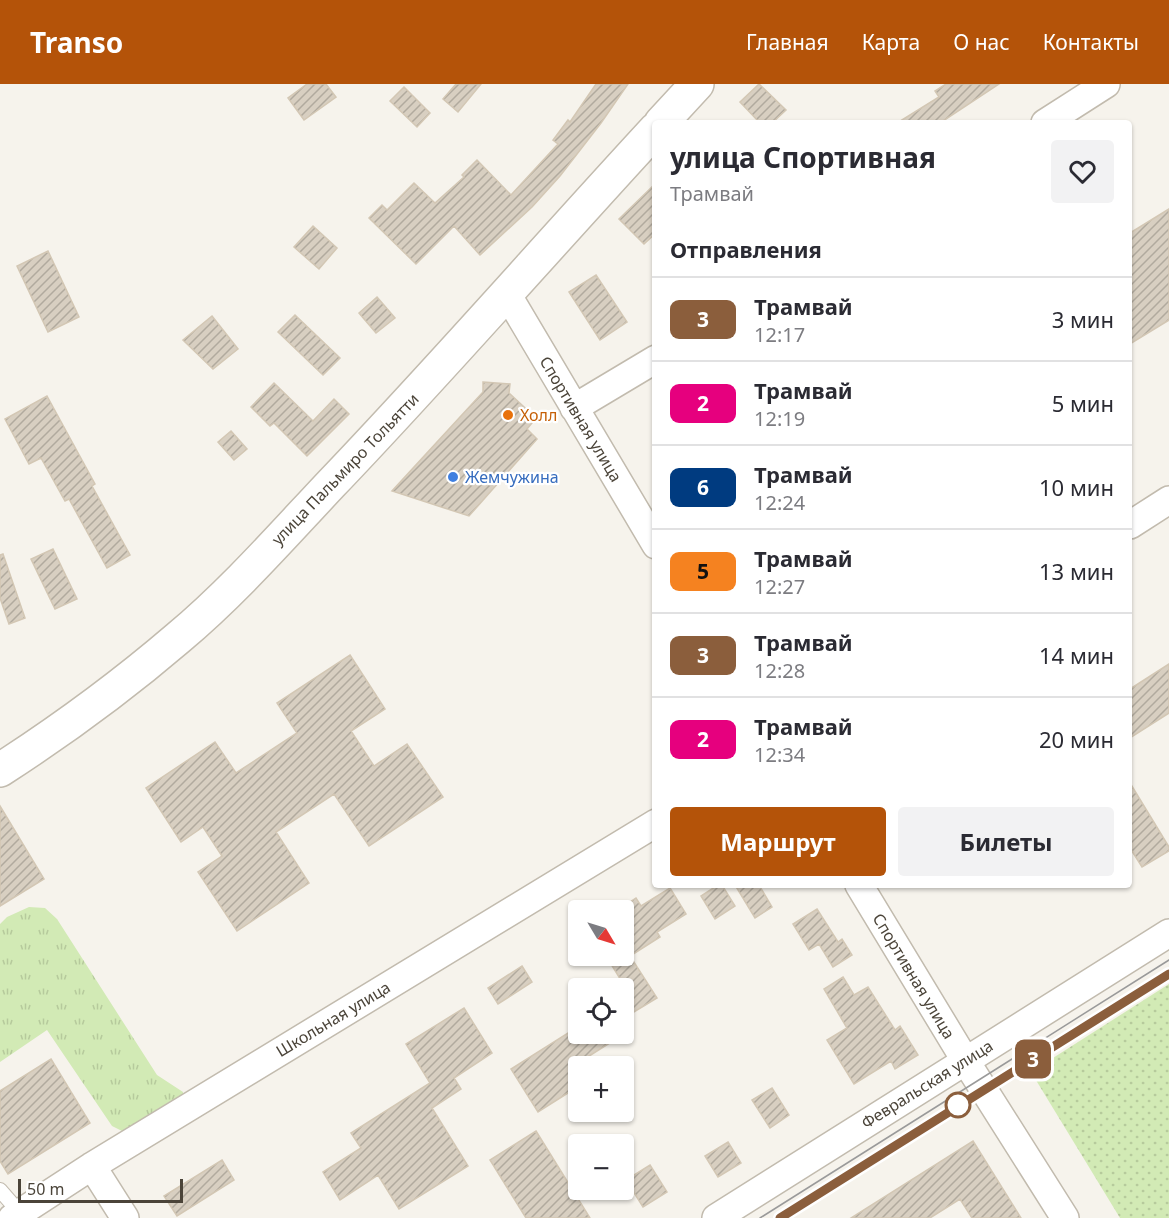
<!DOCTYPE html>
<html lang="ru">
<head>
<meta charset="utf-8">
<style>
  body { margin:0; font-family:"Noto Sans",sans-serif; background:#f2f2f3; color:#2b2b33; height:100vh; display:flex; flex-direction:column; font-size:22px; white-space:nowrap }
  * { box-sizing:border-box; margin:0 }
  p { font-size:20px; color:#7c7c81 }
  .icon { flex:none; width:33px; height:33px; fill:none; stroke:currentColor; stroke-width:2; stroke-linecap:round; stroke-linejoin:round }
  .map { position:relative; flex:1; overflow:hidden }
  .details { position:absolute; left:652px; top:36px; width:480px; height:768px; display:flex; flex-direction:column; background:#fff; border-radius:6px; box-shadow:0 2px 4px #0004 }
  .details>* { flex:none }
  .badge { padding:0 12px; border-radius:9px; font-size:21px; line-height:39px }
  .needle { width:39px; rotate:128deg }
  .fabs { position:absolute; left:568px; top:816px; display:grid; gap:12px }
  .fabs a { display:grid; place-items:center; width:66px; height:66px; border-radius:6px; background:#fff; box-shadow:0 2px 4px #0004; font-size:30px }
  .scale { position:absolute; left:18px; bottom:15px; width:165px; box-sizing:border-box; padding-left:6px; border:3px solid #4b4439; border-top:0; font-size:16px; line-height:21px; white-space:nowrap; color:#4b4439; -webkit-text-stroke:4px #fff; paint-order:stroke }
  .map>.badge { position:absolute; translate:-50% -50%; box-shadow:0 0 0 3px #fff }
  h2 { padding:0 18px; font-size:22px; line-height:54px }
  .round { display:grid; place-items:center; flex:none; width:63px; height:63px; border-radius:6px; background:#f2f2f3 }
  .head { display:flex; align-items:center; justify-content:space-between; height:102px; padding:0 18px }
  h1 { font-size:28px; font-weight:700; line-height:45px }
  .action { display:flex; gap:12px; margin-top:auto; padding:12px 18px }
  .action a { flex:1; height:69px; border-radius:6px; background:#b45309; color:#fff; font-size:24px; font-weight:700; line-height:69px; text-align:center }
  .action a+a { background:#f2f2f3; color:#2b2b33 }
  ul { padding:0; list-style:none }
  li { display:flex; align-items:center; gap:18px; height:84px; padding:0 18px; border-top:2px solid #e1e1e2 }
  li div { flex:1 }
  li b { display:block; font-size:22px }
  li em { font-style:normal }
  li .badge { min-width:66px; font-weight:700; text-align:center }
  header { display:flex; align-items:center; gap:36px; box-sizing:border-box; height:84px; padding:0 30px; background:#b45309; color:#fff }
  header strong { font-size:28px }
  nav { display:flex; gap:33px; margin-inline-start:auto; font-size:21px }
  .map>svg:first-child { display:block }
  .grass { fill:url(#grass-tufts) }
  .park { fill:url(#park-dots) }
  .building { fill:url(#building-hatch); stroke:#d3c7b4; stroke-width:1.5 }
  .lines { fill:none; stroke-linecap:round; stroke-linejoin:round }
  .service-casing { stroke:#c2bbae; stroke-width:16 }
  .minor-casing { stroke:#c2bbae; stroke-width:30 }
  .tertiary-casing { stroke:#c2bbae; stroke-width:36 }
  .service { stroke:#fff; stroke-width:14 }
  .minor { stroke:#fff; stroke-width:27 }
  .tertiary { stroke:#fff; stroke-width:33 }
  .tram { stroke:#9a9a9a; stroke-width:1.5 }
  .line-casing { stroke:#fff; stroke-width:14 }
  .line { stroke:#8b5e3c; stroke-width:9 }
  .food-dot { fill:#e8710a; stroke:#fff; stroke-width:2 }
  .shop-dot { fill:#3f7fe0; stroke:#fff; stroke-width:2 }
  .stop-dot { fill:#fff; stroke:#8b5e3c; stroke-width:3 }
  .labels { text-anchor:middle; stroke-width:4.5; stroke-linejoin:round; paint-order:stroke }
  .food-label { font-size:16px; fill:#c56008; stroke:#fff; text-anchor:start }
  .street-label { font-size:16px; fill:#4b4439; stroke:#fff }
  .shop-label { font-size:16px; fill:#366cbe; stroke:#fff; text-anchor:start }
</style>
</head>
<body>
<header>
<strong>Transo</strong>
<nav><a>Главная</a><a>Карта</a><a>О нас</a><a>Контакты</a></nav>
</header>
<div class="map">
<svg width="1169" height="1134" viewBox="0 0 1169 1134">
  <defs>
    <pattern id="grass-tufts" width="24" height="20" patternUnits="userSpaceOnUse" patternTransform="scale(1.5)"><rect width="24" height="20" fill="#d2eab5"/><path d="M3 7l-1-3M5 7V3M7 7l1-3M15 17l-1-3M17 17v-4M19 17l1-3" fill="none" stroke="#b6ca9c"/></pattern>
    <pattern id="park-dots" width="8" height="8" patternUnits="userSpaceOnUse" patternTransform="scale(1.5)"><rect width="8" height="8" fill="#d2eab5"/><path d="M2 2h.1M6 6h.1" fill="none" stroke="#b6ca9c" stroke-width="1.8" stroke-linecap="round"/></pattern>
    <pattern id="building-hatch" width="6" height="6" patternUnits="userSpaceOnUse" patternTransform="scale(1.5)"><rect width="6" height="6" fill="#d8cfc1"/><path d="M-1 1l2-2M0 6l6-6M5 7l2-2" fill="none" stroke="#b1aa9e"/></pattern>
  </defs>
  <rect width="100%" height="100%" fill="#f6f3ec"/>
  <path class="grass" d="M 29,823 L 45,824 L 57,835 L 157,991 L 183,1008 L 184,1017 L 135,1047 L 122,1047 L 112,1042 L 47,946 L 0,978 L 0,840 L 7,833 Z"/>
  <path class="park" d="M 1169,900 L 1169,1134 L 1120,1134 L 1031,988 Z"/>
  <path class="building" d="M 307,0 L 326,0 L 336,13 L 304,36 L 288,14 Z
    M 456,0 L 481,0 L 458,28 L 443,15 Z
    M 596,0 L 628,0 L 601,39 L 560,92 L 532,123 L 480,171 L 454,142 L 416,180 L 369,134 L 382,121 L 387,126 L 414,99 L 435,119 L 464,93 L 462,91 L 477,76 L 511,111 L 558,60 L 553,56 L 568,36 L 570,38 Z
    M 759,0 L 786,26 L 772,39 L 760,39 L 740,18 Z
    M 946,0 L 999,0 L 940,39 L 897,39 L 939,13 L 935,7 Z
    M 404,3 L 430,29 L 417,43 L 390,17 Z
    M 656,99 L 656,149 L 644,160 L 619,135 Z
    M 1169,125 L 1169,236 L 1130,260 L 1130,149 Z
    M 313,142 L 337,164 L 319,185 L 294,163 Z
    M 48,167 L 79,233 L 48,248 L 17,182 Z
    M 596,191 L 627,238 L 600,256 L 569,208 Z
    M 377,213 L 395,234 L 376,249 L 359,229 Z
    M 295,231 L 340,274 L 323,291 L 278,248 Z
    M 212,232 L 238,265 L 213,285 L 183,256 Z
    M 483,298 L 510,300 L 509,309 L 536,334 L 527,345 L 537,355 L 469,432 L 392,407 L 483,308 Z
    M 274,299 L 313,337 L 334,315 L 349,330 L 307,372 L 274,339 L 270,342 L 251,323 Z
    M 47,312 L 95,400 L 92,402 L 130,471 L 107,484 L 69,415 L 65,417 L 41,374 L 29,380 L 5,335 Z
    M 231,347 L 247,365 L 234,376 L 218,358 Z
    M 53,465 L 77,515 L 55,525 L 31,475 Z
    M 3,470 L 25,534 L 9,540 L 0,514 L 0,471 Z
    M 350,571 L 385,625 L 351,647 L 374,682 L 407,660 L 443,713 L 369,762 L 334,710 L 276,748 L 309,799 L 237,847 L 198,788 L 222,772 L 203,743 L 181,758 L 146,704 L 215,658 L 236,689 L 297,649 L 277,619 Z
    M 1169,580 L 1169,629 L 1130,654 L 1130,605 Z
    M 1130,699 L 1169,763 L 1169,767 L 1142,783 L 1130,764 Z
    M 0,722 L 44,795 L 0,822 Z
    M 718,801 L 722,801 L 735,822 L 715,835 L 701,812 Z
    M 735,801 L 759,801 L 772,823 L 755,834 Z
    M 670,804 L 686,830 L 657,848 L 660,853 L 630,872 L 657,914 L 624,934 L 624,901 L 606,872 L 624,872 L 624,822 L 636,814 L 641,822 Z
    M 817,825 L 838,858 L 842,855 L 852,871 L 833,883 L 819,860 L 809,866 L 793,840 Z
    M 522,882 L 532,898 L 498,920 L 488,904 Z
    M 843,893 L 854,911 L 868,903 L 895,946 L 900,942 L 918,971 L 895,985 L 891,977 L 854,1000 L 827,956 L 847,944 L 824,905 Z
    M 464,924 L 492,969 L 454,994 L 461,1005 L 432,1024 L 468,1082 L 399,1125 L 378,1091 L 340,1116 L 323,1088 L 361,1064 L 351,1049 L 430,999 L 406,960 Z
    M 579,942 L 579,950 L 624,950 L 578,979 L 579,1002 L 538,1028 L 511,985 Z
    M 51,975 L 90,1039 L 8,1090 L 0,1077 L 0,1007 Z
    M 772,1004 L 789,1031 L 770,1044 L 752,1016 Z
    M 536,1047 L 590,1134 L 526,1134 L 490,1076 Z
    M 973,1057 L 1021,1134 L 972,1134 L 960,1115 L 930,1134 L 851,1134 Z
    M 728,1058 L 741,1079 L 718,1093 L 705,1072 Z
    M 222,1076 L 234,1096 L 177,1132 L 164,1112 Z
    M 650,1081 L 667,1108 L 643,1123 L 626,1096 Z"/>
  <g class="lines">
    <g class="service-casing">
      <path id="service" d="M 0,1106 L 20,1129"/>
    </g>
    <g class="minor-casing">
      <path id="minor" d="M 1045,39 L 1106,0
        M 507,210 L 656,461
        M 574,324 L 656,275
        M 1130,441 L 1169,416
        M 859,801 L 965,976 L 1065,1134
        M 92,1082 L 125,1134
        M 12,1134 L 92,1082 L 656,739
        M 716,1134 L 1169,849"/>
    </g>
    <g class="tertiary-casing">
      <path id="tertiary" d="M 661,39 L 697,0
        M 0,686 C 62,646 122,602 178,554 C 233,508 282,452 331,400 C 442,284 547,163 656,45"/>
    </g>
    <use href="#service" class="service"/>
    <use href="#minor" class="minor"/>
    <use href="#tertiary" class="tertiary"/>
    <path class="tram" d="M 760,1134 L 1169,876
      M 780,1134 L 1169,890"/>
  </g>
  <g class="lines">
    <g class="line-casing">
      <path id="line" d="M 780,1134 L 1169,890"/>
    </g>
    <use href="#line" class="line"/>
  </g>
  <circle class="food-dot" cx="508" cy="331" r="6"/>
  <circle class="shop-dot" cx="453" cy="393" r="6"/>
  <circle class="stop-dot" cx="958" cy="1021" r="12"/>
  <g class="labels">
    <g class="food-label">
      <text x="520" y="337">Холл</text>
    </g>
    <g class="street-label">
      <text transform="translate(581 335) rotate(59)" y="6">Спортивная улица</text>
      <text transform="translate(345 385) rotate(-46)" y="6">улица Пальмиро Тольятти</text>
      <text transform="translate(914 892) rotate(59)" y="6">Спортивная улица</text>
      <text transform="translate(333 935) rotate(-31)" y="6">Школьная улица</text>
      <text transform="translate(927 1000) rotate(-32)" y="6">Февральская улица</text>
    </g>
    <g class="shop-label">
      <text x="465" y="399">Жемчужина</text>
    </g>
  </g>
</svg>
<div class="fabs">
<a><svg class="needle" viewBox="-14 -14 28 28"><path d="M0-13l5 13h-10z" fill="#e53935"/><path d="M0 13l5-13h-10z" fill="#7c7c81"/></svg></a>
<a><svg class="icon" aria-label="locate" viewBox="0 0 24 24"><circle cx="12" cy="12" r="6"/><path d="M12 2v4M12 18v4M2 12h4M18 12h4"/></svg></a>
<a>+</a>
<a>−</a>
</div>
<div class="scale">50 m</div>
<b class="badge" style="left:1033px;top:975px;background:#8b5e3c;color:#fff">3</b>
<section class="details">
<div class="head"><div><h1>улица Спортивная</h1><p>Трамвай</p></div><a class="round"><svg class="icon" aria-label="heart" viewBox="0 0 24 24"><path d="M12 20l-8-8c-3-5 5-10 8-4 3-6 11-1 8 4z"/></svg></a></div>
<h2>Отправления</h2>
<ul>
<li><span class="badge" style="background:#8b5e3c;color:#fff">3</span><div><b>Трамвай</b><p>12:17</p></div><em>3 мин</em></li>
<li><span class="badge" style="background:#e6007e;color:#fff">2</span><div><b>Трамвай</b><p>12:19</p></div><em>5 мин</em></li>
<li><span class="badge" style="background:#003b80;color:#fff">6</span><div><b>Трамвай</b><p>12:24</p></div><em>10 мин</em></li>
<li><span class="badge" style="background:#f58220;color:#111">5</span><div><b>Трамвай</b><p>12:27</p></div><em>13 мин</em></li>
<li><span class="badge" style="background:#8b5e3c;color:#fff">3</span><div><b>Трамвай</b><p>12:28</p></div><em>14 мин</em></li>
<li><span class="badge" style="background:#e6007e;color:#fff">2</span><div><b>Трамвай</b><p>12:34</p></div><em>20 мин</em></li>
</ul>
<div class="action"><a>Маршрут</a><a>Билеты</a></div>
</section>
</div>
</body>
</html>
